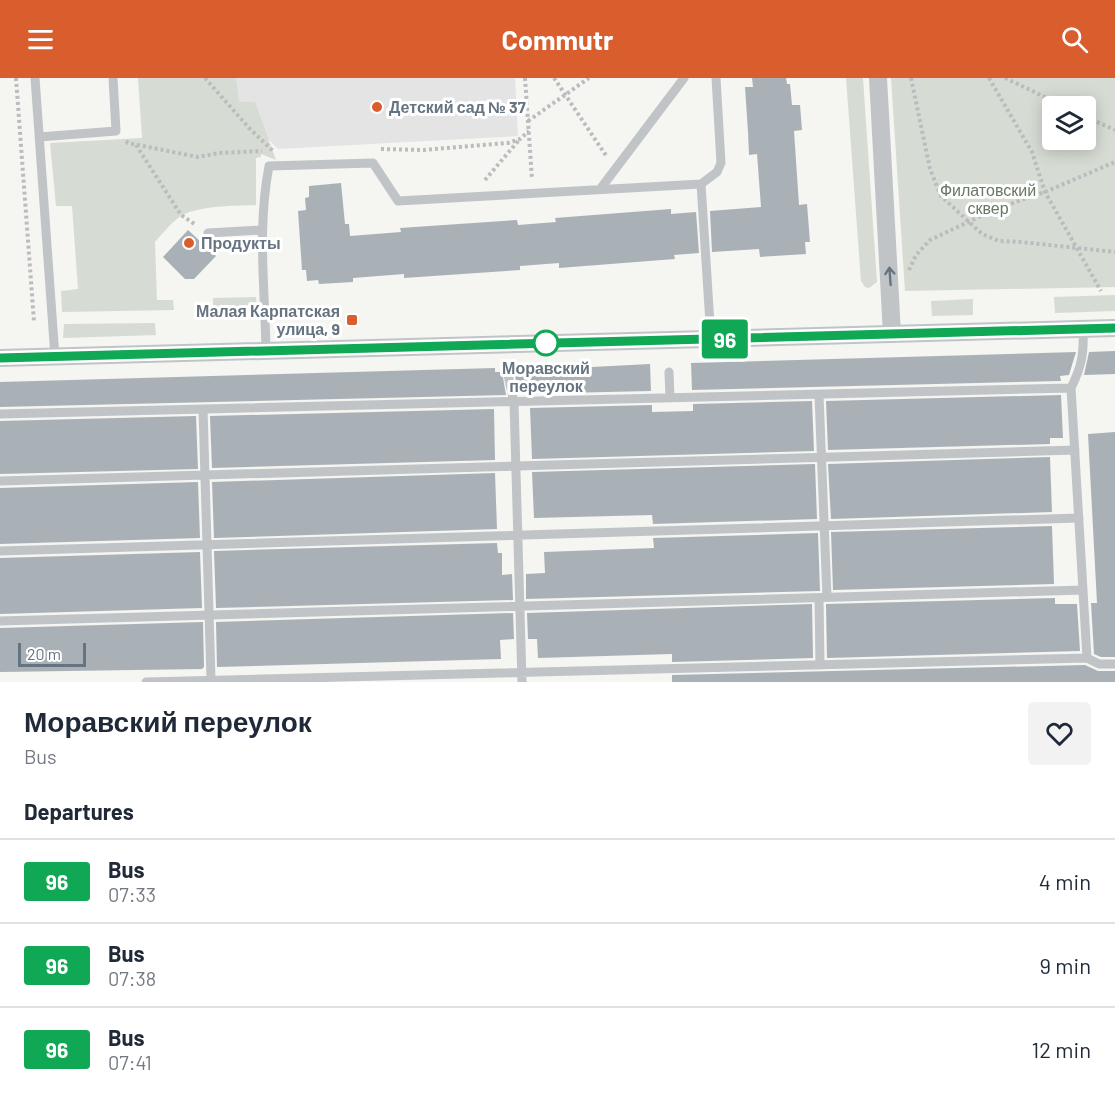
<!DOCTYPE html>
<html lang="en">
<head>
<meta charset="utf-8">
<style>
  body { margin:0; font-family:Barlow,sans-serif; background:#f2f2f3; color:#1f2937; height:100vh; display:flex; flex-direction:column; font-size:22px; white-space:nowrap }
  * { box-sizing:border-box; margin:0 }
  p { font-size:20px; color:#747a83 }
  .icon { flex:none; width:33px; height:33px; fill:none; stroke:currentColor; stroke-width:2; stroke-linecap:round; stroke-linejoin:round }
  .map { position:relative; height:604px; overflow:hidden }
  .sheet { display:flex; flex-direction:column; background:#fff; flex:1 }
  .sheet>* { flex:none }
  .badge { padding:0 12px; border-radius:4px; font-size:21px; line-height:39px }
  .buttons { position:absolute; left:1042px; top:18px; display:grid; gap:12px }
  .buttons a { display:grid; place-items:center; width:54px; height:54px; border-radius:6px; background:#fff; box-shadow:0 3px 15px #0003; font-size:30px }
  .scale { position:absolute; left:18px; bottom:15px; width:68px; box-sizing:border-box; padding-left:6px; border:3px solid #667481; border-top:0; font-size:16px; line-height:21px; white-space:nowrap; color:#667481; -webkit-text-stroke:4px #fff; paint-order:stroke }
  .map>.badge { position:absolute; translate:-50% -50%; box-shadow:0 0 0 3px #fff }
  h2 { padding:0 24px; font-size:22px; line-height:54px }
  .round { display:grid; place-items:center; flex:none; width:63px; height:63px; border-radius:6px; background:#f2f2f3 }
  .summary { display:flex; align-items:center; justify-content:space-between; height:102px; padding:0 24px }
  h1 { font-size:28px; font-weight:700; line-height:45px }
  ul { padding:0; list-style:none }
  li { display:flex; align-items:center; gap:18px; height:84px; padding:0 24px; border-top:2px solid #e0e1e3 }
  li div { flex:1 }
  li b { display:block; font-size:22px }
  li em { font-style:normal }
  li .badge { min-width:66px; font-weight:700; text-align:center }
  header { display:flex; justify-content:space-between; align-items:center; height:78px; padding:0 24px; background:#da5e2d; color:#fff; font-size:27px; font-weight:700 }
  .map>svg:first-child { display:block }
  .built { fill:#e3e4e3 }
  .green { fill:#d6dcd3; fill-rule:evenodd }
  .building { fill:#aab1b6 }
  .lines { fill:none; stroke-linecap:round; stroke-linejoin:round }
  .path { stroke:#babcbe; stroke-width:4; stroke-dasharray:3 3; stroke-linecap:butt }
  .service { stroke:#c0c4c7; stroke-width:9 }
  .minor { stroke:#c0c4c7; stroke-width:18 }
  .oneway { stroke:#667481 }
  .line-casing { stroke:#fff; stroke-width:14 }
  .line { stroke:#10a855; stroke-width:9 }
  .poi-dot { fill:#da5e2d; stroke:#fff; stroke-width:2 }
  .stop-dot { fill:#fff; stroke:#10a855; stroke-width:3 }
  .labels { text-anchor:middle; stroke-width:6; stroke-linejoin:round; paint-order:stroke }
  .poi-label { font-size:16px; font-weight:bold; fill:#667481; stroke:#fff; text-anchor:start }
  .park-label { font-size:16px; fill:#677964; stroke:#fff }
  .stop-label { font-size:16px; font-weight:bold; fill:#667481; stroke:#fff }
</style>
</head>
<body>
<header><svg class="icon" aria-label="menu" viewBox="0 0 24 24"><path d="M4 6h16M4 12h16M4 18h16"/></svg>Commutr<svg class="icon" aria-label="search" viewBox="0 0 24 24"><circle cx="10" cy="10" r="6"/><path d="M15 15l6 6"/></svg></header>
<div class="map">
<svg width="1115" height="604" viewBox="0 0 1115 604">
  <rect width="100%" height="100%" fill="#f5f5f2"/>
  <path class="built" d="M 208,0 L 515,0 L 518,58 L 278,71 Z"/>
  <path class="green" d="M 138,0 L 236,0 L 239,24 L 255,24 L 276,82 L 261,76 L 261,79 L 256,80 L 256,127 C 234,128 195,127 178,140 C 169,147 162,156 155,164 L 157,222 L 173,222 L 174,232 L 62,234 L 61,213 L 78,211 L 72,128 L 56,128 L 50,65 L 142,60 Z
    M 846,0 L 863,0 L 877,204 L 869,210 L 865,209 L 861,203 Z
    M 891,0 L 1115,0 L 1115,209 L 905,213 ZM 1053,28 L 1086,28 L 1086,62 L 1053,62 Z
    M 1115,217 L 1115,233 L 1055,235 L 1054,219 Z
    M 256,219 L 257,229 L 213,231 L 213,220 Z
    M 973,221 L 973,237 L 932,238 L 931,223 Z
    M 155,245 L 156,257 L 63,260 L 64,246 Z"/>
  <path class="building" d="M 752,0 L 786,0 L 787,6 L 790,6 L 792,27 L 800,27 L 802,52 L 794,53 L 799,127 L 807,126 L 810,164 L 805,164 L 806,176 L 760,179 L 759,171 L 712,174 L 710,133 L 761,129 L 757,76 L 749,77 L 748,54 L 745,9 L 753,9 Z
    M 341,105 L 345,146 L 349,146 L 350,158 L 401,154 L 400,150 L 517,142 L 518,147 L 556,144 L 555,140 L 671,131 L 671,136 L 696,134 L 699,175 L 674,177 L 675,181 L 559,190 L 559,185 L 520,188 L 520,192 L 404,200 L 404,196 L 353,200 L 353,204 L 319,206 L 318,202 L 307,203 L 306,192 L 302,192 L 298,133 L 306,132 L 305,120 L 309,119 L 309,108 Z
    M 188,152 L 216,178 L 194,201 L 185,201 L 163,179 Z
    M 1115,273 L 1115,296 L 1084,297 L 1089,274 Z
    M 1076,274 L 1069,297 L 1060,298 L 1061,303 L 692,312 L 691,285 Z
    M 650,286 L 651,313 L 519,316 L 514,293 Z
    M 495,290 L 495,294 L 502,294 L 506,317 L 0,329 L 0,304 Z
    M 1061,317 L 1063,360 L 1050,360 L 1050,366 L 828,372 L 826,323 Z
    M 812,323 L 814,373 L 532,381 L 530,330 L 652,327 L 652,334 L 693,333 L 693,326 Z
    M 494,331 L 495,382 L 212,390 L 210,338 Z
    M 196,338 L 198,391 L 0,396 L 0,343 Z
    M 1115,354 L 1115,579 L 1101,579 L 1094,576 L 1091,525 L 1097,525 L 1088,356 Z
    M 1050,379 L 1052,434 L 831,441 L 828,386 Z
    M 815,386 L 817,441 L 653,446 L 652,437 L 534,440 L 532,394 Z
    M 495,395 L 497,451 L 214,460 L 212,404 Z
    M 198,404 L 200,460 L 0,466 L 0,410 Z
    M 1052,448 L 1054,506 L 833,512 L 831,454 Z
    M 818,455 L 820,513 L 526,521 L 526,496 L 545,495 L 544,474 L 654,470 L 653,460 Z
    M 497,465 L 498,475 L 502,475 L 502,497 L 512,496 L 513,522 L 216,530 L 214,473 Z
    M 200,474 L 202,530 L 0,536 L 0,480 Z
    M 1055,520 L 1055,526 L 1077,526 L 1080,573 L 827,580 L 826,526 Z
    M 812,526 L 813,580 L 672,584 L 672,576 L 538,580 L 537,561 L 528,561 L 527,535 Z
    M 513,535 L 514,561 L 500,562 L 501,581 L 217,589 L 216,544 Z
    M 203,544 L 204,589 L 202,591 L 0,594 L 0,550 Z
    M 1085,587 L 1098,593 L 1115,593 L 1115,604 L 672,604 L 672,597 Z"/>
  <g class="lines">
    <path class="path" d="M 16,0 L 34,244
      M 205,0 L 249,50 L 273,73
      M 525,0 L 532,101
      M 554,0 L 607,79
      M 911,0 L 930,91 L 941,118 L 982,156 L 999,163 L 1021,164 L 1115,174
      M 989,0 L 1032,74 L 1045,114 L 1101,213
      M 1005,0 L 1064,28
      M 1086,39 L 1115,52
      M 528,43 L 589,0
      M 126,63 L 128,65 L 198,79 L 219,75 L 262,73
      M 136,67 L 181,137 L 196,147
      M 381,71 L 424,72 L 508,65 L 520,61 L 529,53
      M 485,102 L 519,62
      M 909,192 L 916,177 L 930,162 L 998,130 L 1045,114 L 1115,84"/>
    <path class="service" d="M 35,0 L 55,279
      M 39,59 L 116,53 L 113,0
      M 701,106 L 711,261
      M 601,110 L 684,0
      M 208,155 L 262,152
      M 1083,251 C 1084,275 1082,288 1071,310 L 1087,580
      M 266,273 C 265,211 257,150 269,88 L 373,85 L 398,123 L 701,106 L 717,94 L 721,85 L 716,0
      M 669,294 L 670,320
      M 508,297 L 514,324 L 522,604
      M 819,317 L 827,519
      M 203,331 L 211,602
      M 0,336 L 1071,310
      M 0,403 L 1075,372
      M 0,473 L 1079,440
      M 819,520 L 820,587
      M 0,543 L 1083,512
      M 146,604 L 1087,580 L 1099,586 L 1115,586"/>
    <path class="minor" d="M 878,0 L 892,256
      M 0,280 L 1115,250"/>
  </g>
  <defs><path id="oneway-shaft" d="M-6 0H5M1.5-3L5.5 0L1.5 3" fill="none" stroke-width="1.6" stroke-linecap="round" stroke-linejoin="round" transform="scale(1.5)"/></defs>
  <use class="oneway" href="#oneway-shaft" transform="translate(890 198) rotate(-94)"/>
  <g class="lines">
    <g class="line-casing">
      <path id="line" d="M 0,280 L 1115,250"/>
    </g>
    <use href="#line" class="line"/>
  </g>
  <g class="poi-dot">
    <circle cx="377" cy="29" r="6"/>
    <circle cx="189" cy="165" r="6"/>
    <rect x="346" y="236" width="12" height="12" rx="3"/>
  </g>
  <circle class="stop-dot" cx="546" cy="265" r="12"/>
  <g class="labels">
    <g class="poi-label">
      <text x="389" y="35">Детский сад № 37</text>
      <text x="201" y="171">Продукты</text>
      <text x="340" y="239" text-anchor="end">Малая Карпатская<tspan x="340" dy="18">улица, 9</tspan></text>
    </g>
    <g class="park-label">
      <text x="988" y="118">Филатовский<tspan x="988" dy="18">сквер</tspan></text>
    </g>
    <g class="stop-label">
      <text x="546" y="296">Моравский<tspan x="546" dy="18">переулок</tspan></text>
    </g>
  </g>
</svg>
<div class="buttons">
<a><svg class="icon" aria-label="layers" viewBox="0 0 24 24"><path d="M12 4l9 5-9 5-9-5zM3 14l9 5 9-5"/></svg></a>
</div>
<div class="scale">20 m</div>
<b class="badge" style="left:725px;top:261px;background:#10a855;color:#fff">96</b>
</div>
<section class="sheet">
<div class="summary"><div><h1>Моравский переулок</h1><p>Bus</p></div><a class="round"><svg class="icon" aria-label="heart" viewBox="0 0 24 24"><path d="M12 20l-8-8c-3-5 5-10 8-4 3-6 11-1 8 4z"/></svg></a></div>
<h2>Departures</h2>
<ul>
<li><span class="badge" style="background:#10a855;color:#fff">96</span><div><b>Bus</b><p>07:33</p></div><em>4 min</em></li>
<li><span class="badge" style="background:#10a855;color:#fff">96</span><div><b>Bus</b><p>07:38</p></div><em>9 min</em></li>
<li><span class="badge" style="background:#10a855;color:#fff">96</span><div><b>Bus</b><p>07:41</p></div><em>12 min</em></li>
</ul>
</section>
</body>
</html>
